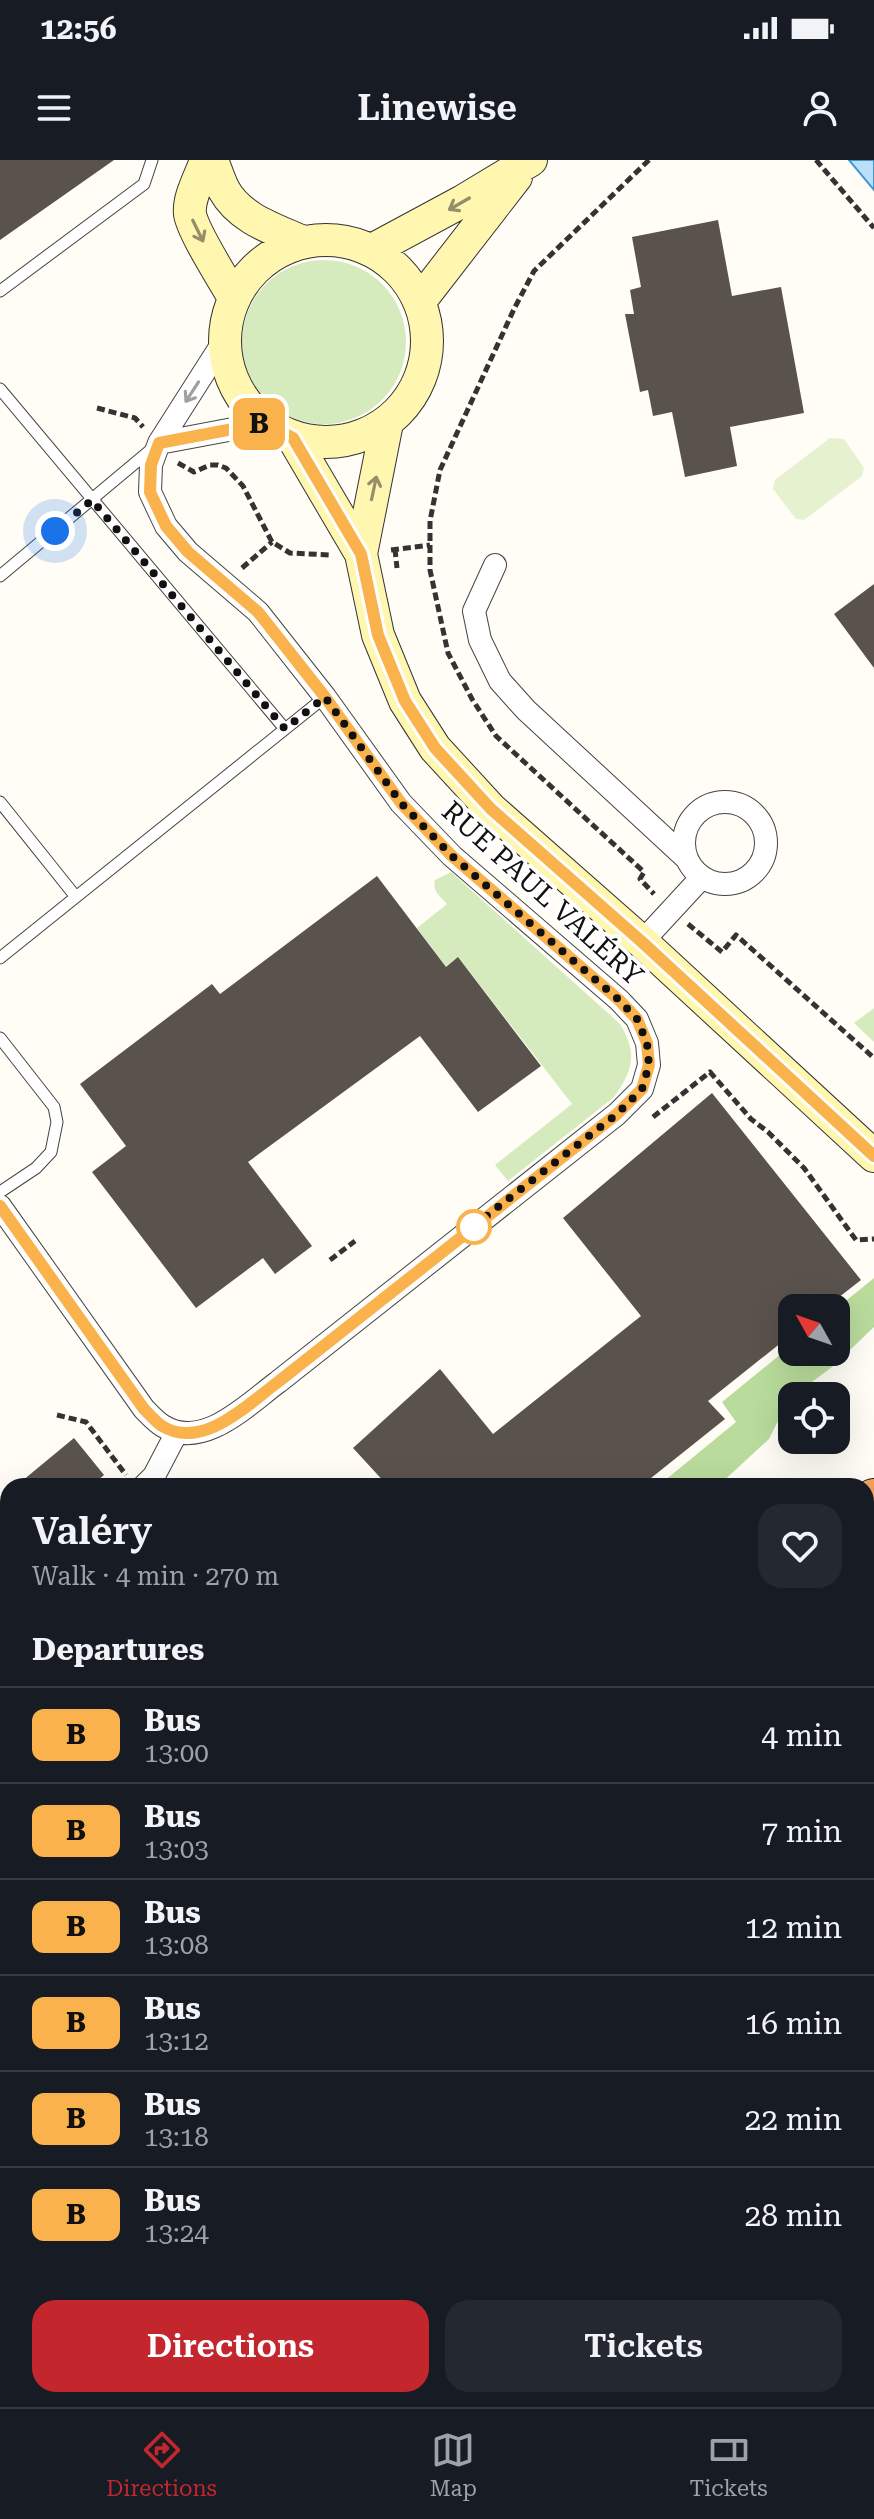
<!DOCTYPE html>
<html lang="en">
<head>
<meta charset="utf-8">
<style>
  body { margin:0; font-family:"Roboto Serif",serif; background:#242831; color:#f1f3f6; height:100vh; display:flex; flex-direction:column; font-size:30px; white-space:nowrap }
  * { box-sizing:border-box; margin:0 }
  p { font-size:26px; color:#9ea1a6 }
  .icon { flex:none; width:44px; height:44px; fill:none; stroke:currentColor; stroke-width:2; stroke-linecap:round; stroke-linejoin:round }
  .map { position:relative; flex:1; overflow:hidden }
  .details { position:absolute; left:0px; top:1318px; width:874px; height:930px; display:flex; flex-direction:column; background:#171b24; border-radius:24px 24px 0 0; box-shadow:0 8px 32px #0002 }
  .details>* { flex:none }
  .badge { padding:0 16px; border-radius:12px; font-size:28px; line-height:52px }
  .needle { width:52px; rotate:310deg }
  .buttons { position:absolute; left:778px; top:1134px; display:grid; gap:16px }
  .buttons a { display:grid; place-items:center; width:72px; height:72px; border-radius:16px; background:#171b24; box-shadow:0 8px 32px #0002; font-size:40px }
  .you { position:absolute; width:40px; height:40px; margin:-20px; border:6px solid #fff; border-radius:50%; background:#1a73e8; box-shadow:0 0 0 12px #1a73e833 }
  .map>.badge { position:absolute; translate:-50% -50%; box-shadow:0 0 0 4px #fff }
  h2 { padding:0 32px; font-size:30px; line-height:72px }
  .round { display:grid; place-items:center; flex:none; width:84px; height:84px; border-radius:24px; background:#242831 }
  .overview { display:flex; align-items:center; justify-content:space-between; height:136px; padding:0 32px }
  h1 { font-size:38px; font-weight:600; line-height:60px }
  .primary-button { display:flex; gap:16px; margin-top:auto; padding:16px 32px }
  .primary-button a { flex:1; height:92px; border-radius:24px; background:#c4262e; color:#fff; font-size:32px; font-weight:600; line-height:92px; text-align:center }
  .primary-button a+a { background:#242831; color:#f1f3f6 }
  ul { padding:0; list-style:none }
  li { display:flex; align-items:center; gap:24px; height:96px; padding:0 32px; border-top:2px solid #363941 }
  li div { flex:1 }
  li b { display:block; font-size:30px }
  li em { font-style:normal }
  li .badge { min-width:88px; font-weight:700; text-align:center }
  .status { display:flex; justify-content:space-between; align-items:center; height:56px; padding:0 40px; background:#171b24; direction:ltr }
  .status svg { height:22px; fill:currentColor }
  header { display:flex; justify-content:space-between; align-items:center; height:104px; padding:0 32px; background:#171b24; font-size:36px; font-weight:600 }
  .menu { display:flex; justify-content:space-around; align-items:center; height:112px; border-top:2px solid #363941; background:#171b24; font-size:22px; color:#9ea1a6 }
  .menu a { display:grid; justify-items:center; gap:4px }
  .menu .current { color:#c4262e }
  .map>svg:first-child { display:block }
  .green { fill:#d5ebbd }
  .forest { fill:#b9dc9c }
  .pitch { fill:#e6f2cf }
  .water { fill:#b9e0f7; stroke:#3f96cf; stroke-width:2 }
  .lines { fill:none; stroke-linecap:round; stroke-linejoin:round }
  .stream { stroke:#3f96cf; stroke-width:8 }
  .building { fill:#5a524d }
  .lane-casing { stroke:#444; stroke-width:13 }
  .street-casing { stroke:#444; stroke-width:24 }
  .secondary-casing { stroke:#333; stroke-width:34 }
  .highway-casing { stroke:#222; stroke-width:44 }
  .path { stroke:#333; stroke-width:5; stroke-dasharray:8 4; stroke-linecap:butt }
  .lane { stroke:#fff; stroke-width:11 }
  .street { stroke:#fff; stroke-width:22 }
  .secondary { stroke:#fff6b0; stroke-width:32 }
  .highway { stroke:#f5a25d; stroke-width:42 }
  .oneway { stroke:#948f68 }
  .oneway2 { stroke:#a0a0a0 }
  .line-casing { stroke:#fff; stroke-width:18 }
  .line { stroke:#fab24c; stroke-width:12 }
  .walk { stroke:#111; stroke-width:8; stroke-dasharray:0 14.4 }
  .stop-dot { fill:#fff; stroke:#fab24c; stroke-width:4 }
  .labels { text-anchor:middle; stroke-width:8; stroke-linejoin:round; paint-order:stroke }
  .street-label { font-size:28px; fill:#111; stroke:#fff }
</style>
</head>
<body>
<div class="status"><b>12:56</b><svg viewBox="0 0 49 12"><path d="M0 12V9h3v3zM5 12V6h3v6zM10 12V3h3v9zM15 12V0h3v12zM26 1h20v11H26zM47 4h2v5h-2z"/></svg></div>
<header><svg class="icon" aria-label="menu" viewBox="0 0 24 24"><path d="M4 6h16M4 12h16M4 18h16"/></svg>Linewise<svg class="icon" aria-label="person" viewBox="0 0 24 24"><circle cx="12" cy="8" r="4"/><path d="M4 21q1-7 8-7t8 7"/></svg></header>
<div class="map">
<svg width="874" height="2247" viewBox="0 0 874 2247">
  <rect width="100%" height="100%" fill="#fffdf5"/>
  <path class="green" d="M242 182a82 82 0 1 1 164 0a82 82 0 1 1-164 0Z
    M 451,712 L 620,864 C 638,893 633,911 614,937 L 508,1021 L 495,1005 L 572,944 L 459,798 L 446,807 L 417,768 L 447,744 C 440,736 432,732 435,720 Z
    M 874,848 L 874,882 L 854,863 Z
    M 0,1815 L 8,1823 L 8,1959 L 0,1954 Z"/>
  <path class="forest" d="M 874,1118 L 874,1167 L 832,1207 L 805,1227 L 797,1236 L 792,1236 L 792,1242 L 780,1257 L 769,1279 L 718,1326 L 658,1326 L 736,1262 L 722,1242 L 792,1185 L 792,1192 L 836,1192 L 836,1149 Z"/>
  <path class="pitch" d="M 830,278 L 844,279 L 864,308 L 862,316 L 804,360 L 796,359 L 773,329 L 775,320 Z"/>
  <path class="water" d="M 849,0 L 874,0 L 874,30 Z"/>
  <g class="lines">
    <path class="stream" d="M 0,2057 L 8,2050"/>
  </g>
  <path class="building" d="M 0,0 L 114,0 L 0,80 Z
    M 718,60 L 732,136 L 781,127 L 804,253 L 730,267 L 737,306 L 685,317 L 672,252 L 653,256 L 648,230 L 640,232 L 625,154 L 634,154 L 630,130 L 641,127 L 632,77 Z
    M 874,424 L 874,508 L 834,454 Z
    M 377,716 L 446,807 L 458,797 L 541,906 L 478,952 L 420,876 L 248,1002 L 312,1086 L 275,1114 L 263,1098 L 196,1148 L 92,1012 L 126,986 L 80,924 L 212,824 L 220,834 Z
    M 712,933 L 861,1120 L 825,1148 L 792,1148 L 792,1174 L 708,1241 L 725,1259 L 641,1326 L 388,1326 L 353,1288 L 440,1209 L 493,1274 L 641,1156 L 563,1058 Z
    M 74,1278 L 104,1315 L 91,1326 L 16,1326 Z"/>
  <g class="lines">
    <g class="lane-casing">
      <path id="lane" d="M 0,131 L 144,24 L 152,0
        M 0,229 L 285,569
        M 0,416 L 153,288
        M 0,642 L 76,737
        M 0,798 L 325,537
        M 0,878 L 54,947 L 57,962 L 51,992 L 36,1008 L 0,1032
        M 0,2037 L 8,2029"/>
    </g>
    <g class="street-casing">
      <path id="street" d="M 159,283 L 265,263
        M 495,405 L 474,451 L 480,480 L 500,521 L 526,550 L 687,699
        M684 683a41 41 0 1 1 82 0a41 41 0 1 1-82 0Z
        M 642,782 L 702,717
        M 0,1046 L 144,1249 C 150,1255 156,1262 163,1266 C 203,1291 248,1244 278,1222 L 617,954 L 642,929 L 649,905 L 647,883 L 637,859 L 619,840 L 452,696 L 401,643 L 325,537 L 258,452 L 188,392 L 166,366 L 150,332 L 151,305 L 159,283 L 224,181
        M 144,1326 L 154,1316 L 177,1272
        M 0,1442 L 8,1436
        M 0,1978 L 8,1982
        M 436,2240 L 436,2247
        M 807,2240 L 828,2247"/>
    </g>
    <g class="secondary-casing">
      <path id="secondary" d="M 206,0 C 201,16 188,37 190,54 C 193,72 224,120 234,138
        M 212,0 C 216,10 219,20 224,30 C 240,59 274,69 303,82
        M225 181a101 101 0 1 1 202 0a101 101 0 1 1-202 0Z
        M 372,90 L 463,41 L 531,0
        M 420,141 L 516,17
        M 293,278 L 361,394 L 378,475 L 405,541 L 435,588 L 491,649 L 642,782 L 874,996
        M 361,394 L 387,263"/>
    </g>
    <g class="highway-casing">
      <path id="highway" d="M 866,1349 L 874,1340
        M 73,2247 L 80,2240"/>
    </g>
    <path class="path" d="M 649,0 L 534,111 L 514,149 L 440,310 L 430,361 L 430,410 L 448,493 L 472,539 L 496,576 L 644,712 L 640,719 L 654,734
      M 816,0 L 874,68
      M 97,248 L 135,258 L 143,267
      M 178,303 L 194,312 L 210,305 L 218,305 L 226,308 L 243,326 L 272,382 L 290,393 L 329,395
      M 395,389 L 397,408
      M 391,390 L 430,385
      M 242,408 L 272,382
      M 688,764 L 722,792 L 736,775 L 874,898
      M 653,957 L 710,912 L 751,959 L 768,972 L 804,1008 L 856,1080 L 874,1079
      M 330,1100 L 355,1081
      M 57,1255 L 86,1262 L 126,1315"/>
    <use href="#lane" class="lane"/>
    <use href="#street" class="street"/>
    <use href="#secondary" class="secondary"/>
    <use href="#highway" class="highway"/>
  </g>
  <defs><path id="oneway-shaft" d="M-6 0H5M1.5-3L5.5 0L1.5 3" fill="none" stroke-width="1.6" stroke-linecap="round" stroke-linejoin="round" transform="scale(2)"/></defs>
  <g class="oneway">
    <use href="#oneway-shaft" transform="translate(459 44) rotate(150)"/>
    <use href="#oneway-shaft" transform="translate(198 71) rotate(64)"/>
    <use href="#oneway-shaft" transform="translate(374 328) rotate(-78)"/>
  </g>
  <use class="oneway2" href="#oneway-shaft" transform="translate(192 232) rotate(123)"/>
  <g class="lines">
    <g class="line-casing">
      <path id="line" d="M 0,1046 L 144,1249 C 150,1255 156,1262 162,1266 C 203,1291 248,1244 278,1222 L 617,954 L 642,929 L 649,905 L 647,883 L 637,859 L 619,840 L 452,696 L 401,643 L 325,537 L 258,452 L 188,392 L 166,366 L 150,332 L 151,305 L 159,283 L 265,263 L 293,278 L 361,394 L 378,475 L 405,541 L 435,588 L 491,649 L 642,782 L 874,996"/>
    </g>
    <use href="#line" class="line"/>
    <path class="walk" d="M 55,371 L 92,340 L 285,569 L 325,537 L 401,643 L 452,696 L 619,840 L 637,859 L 647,883 L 649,905 L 642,929 L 617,954 L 466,1072 L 474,1067"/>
  </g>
  <circle class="stop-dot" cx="474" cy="1067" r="16"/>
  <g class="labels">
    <g class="street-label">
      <text transform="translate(543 733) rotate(42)" y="10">RUE PAUL VALÉRY</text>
    </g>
  </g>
</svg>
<div class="buttons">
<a><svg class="needle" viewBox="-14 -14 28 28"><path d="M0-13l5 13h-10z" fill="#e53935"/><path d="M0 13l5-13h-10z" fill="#9ea1a6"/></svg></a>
<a><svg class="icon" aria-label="locate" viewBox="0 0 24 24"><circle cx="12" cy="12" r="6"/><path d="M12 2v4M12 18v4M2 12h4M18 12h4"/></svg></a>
</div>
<div class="you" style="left:55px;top:371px"></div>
<b class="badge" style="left:259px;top:264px;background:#fab24c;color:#111">B</b>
<section class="details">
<div class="overview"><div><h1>Valéry</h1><p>Walk · 4 min · 270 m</p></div><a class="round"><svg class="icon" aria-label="heart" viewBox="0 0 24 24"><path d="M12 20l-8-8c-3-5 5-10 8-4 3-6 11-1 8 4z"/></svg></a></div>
<h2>Departures</h2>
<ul>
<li><span class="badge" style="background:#fab24c;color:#111">B</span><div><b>Bus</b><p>13:00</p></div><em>4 min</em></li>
<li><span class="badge" style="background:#fab24c;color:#111">B</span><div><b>Bus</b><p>13:03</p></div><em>7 min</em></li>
<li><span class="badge" style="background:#fab24c;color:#111">B</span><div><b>Bus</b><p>13:08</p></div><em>12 min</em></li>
<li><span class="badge" style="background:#fab24c;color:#111">B</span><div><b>Bus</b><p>13:12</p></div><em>16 min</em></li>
<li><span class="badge" style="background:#fab24c;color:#111">B</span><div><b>Bus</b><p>13:18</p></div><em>22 min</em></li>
<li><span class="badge" style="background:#fab24c;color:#111">B</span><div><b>Bus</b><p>13:24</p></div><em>28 min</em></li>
</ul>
<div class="primary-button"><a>Directions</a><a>Tickets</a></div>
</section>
</div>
<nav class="menu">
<a class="current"><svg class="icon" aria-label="directions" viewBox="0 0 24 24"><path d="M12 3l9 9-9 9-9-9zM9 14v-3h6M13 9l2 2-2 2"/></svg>Directions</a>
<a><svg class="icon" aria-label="map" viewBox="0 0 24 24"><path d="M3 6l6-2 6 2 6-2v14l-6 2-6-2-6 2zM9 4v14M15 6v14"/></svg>Map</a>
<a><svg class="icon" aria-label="tickets" viewBox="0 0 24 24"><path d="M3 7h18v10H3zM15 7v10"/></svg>Tickets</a>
</nav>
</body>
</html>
